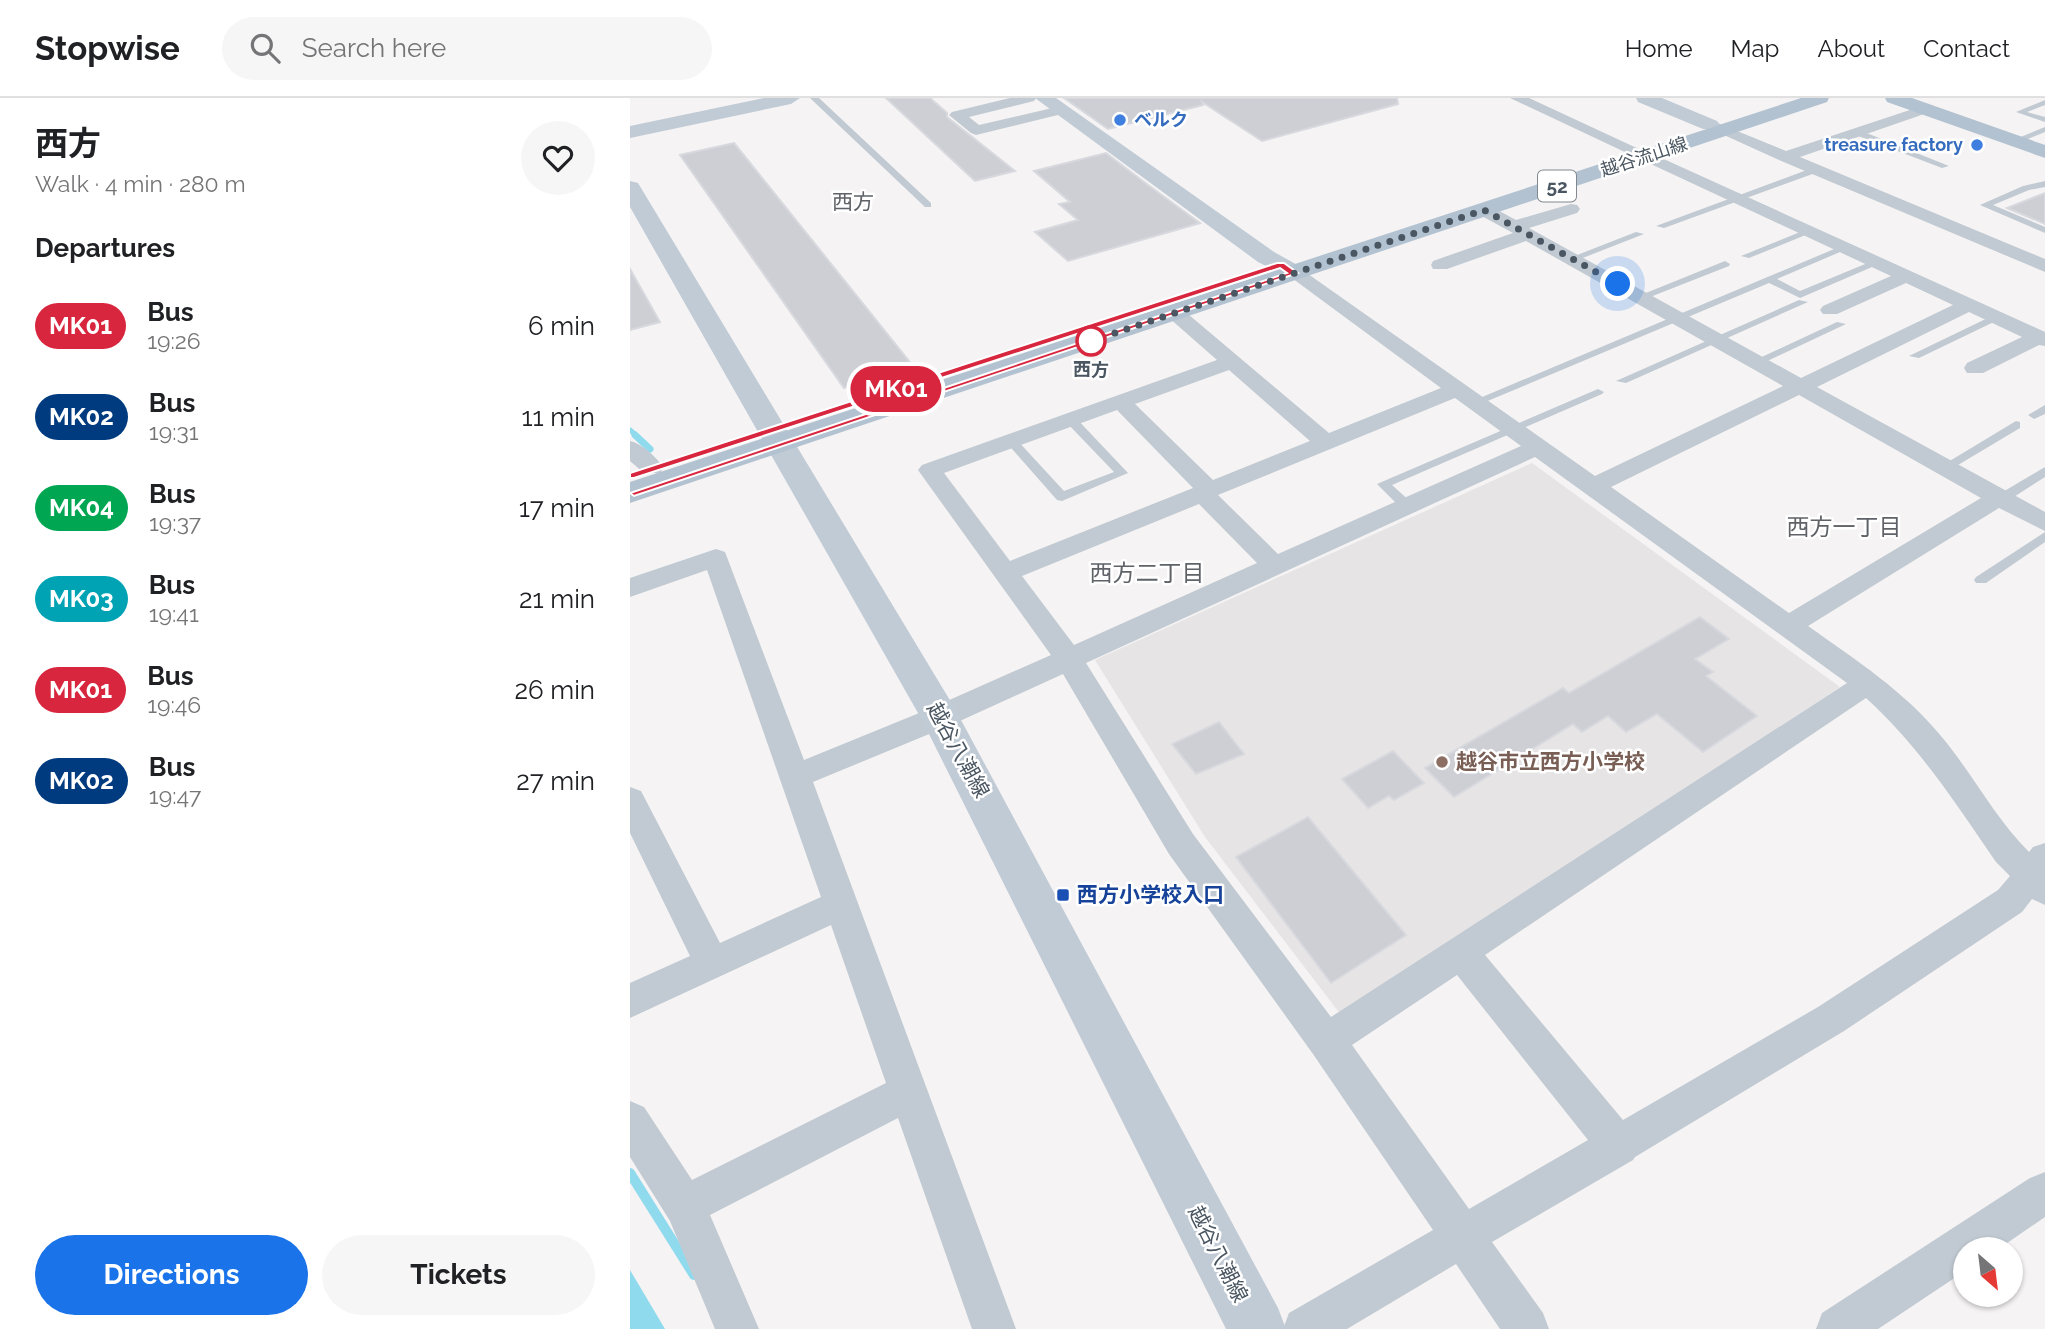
<!DOCTYPE html>
<html lang="en">
<head>
<meta charset="utf-8">
<style>
  body { margin:0; font-family:Raleway,"Noto Sans JP",sans-serif; background:#f6f6f6; color:#202124; height:100vh; display:flex; flex-direction:column; font-size:26px; white-space:nowrap }
  * { box-sizing:border-box; margin:0 }
  p { font-size:23px; color:#757577 }
  .icon { flex:none; width:38px; height:38px; fill:none; stroke:currentColor; stroke-width:2; stroke-linecap:round; stroke-linejoin:round }
  .map { position:relative; flex:1; overflow:hidden }
  .details { display:flex; flex-direction:column; background:#fff; width:630px }
  .details>* { flex:none }
  .badge { padding:0 14px; border-radius:23px; font-size:24px; line-height:46px }
  .needle { width:46px; rotate:152deg }
  .buttons { position:absolute; left:1323px; top:1139px; display:grid; gap:14px }
  .buttons a { display:grid; place-items:center; width:70px; height:70px; border-radius:50%; background:#fff; box-shadow:0 2px 5px #0004; font-size:35px }
  .you { position:absolute; width:35px; height:35px; margin:-18px; border:5px solid #fff; border-radius:50%; background:#1a73e8; box-shadow:0 0 0 10px #1a73e833 }
  .map>.badge { position:absolute; translate:-50% -50%; box-shadow:0 0 0 4px #fff }
  h2 { padding:0 35px; font-size:26px; line-height:63px }
  .round { display:grid; place-items:center; flex:none; width:74px; height:74px; border-radius:37px; background:#f6f6f6 }
  .headline { display:flex; align-items:center; justify-content:space-between; height:119px; padding:0 35px }
  h1 { font-size:33px; font-weight:700; line-height:52px }
  .cta { display:flex; gap:14px; margin-top:auto; padding:14px 35px }
  .cta a { flex:1; height:80px; border-radius:42px; background:#1a73e8; color:#fff; font-size:28px; font-weight:700; line-height:80px; text-align:center }
  .cta a+a { background:#f6f6f6; color:#202124 }
  ul { padding:0; list-style:none }
  li { display:flex; align-items:center; gap:21px; height:91px; padding:0 35px }
  li div { flex:1 }
  li b { display:block; font-size:26px }
  li em { font-style:normal }
  li .badge { min-width:77px; font-weight:700; text-align:center }
  header { display:flex; align-items:center; gap:42px; box-sizing:border-box; height:98px; padding:0 35px; background:#fff; border-bottom:2px solid #e0e0e0 }
  header strong { font-size:33px }
  nav { display:flex; gap:38px; margin-inline-start:auto; font-size:24px }
  .search { width:490px; height:63px; background:#f6f6f6; display:flex; align-items:center; gap:18px; box-sizing:border-box; padding:0 24px; border-radius:38px; color:#757577; font-size:26px }
  main { display:flex; flex:1; min-height:0 }
  .map>svg:first-child { display:block }
  .education { fill:#e6e4e5 }
  .water { fill:#90daee }
  .lines { fill:none; stroke-linecap:round; stroke-linejoin:round }
  .stream-far2 { stroke:#90daee; stroke-width:5 }
  .stream-far1 { stroke:#90daee; stroke-width:7 }
  .stream { stroke:#90daee; stroke-width:10 }
  .building { fill:#cdcfd5; stroke:#d7d9de; stroke-width:2 }
  .lane { fill:#c1cad2; fill-rule:evenodd }
  .street { fill:#c1cad2; fill-rule:evenodd }
  .secondary { fill:#c1cbd6; fill-rule:evenodd }
  .primary { fill:#b3c2d1; fill-rule:evenodd }
  .line { fill:#d7263d; stroke:#fff; stroke-width:2 }
  .walk { stroke:#4a5661; stroke-width:7; stroke-dasharray:0 12.6 }
  .shop-dot { fill:#3f7fe0; stroke:#fff; stroke-width:2.5 }
  .stop-dot { fill:#fff; stroke:#d7263d; stroke-width:3.5 }
  .education-dot { fill:#8d6e63; stroke:#fff; stroke-width:2.5 }
  .transit-dot { fill:#1a4fb4; stroke:#fff; stroke-width:2.5 }
  .labels { text-anchor:middle; stroke-width:5; stroke-linejoin:round; paint-order:stroke }
  .far-shop-label { font-size:18px; font-weight:bold; fill:#366cbe; stroke:#fff; text-anchor:start }
  .far-street-label { font-size:18px; fill:#4a5661; stroke:#fff }
  .far-stop-label { font-size:18px; font-weight:bold; fill:#4a5661; stroke:#fff }
  .shield { fill:#fff; stroke:#808990; stroke-width:2 }
  .shield-label { font-size:19px; font-weight:bold; fill:#4a5661 }
  .far-quarter-label { font-size:21px; fill:#5f6368; stroke:#fff }
  .street-label { font-size:21px; fill:#4a5661; stroke:#fff }
  .education-label { font-size:21px; font-weight:bold; fill:#785e54; stroke:#fff; text-anchor:start }
  .transit-label { font-size:21px; font-weight:bold; fill:#164399; stroke:#fff; text-anchor:start }
  .neighbourhood-label { font-size:23px; fill:#5f6368; stroke:#fff }
</style>
</head>
<body>
<header>
<strong>Stopwise</strong>
<div class="search"><svg class="icon" aria-label="search" viewBox="0 0 24 24"><circle cx="10" cy="10" r="6"/><path d="M15 15l6 6"/></svg>Search here</div>
<nav><a>Home</a><a>Map</a><a>About</a><a>Contact</a></nav>
</header>
<main>
<section class="details">
<div class="headline"><div><h1>西方</h1><p>Walk · 4 min · 280 m</p></div><a class="round"><svg class="icon" aria-label="heart" viewBox="0 0 24 24"><path d="M12 20l-8-8c-3-5 5-10 8-4 3-6 11-1 8 4z"/></svg></a></div>
<h2>Departures</h2>
<ul>
<li><span class="badge" style="background:#d7263d;color:#fff">MK01</span><div><b>Bus</b><p>19:26</p></div><em>6 min</em></li>
<li><span class="badge" style="background:#003b80;color:#fff">MK02</span><div><b>Bus</b><p>19:31</p></div><em>11 min</em></li>
<li><span class="badge" style="background:#00a651;color:#fff">MK04</span><div><b>Bus</b><p>19:37</p></div><em>17 min</em></li>
<li><span class="badge" style="background:#00a3b4;color:#fff">MK03</span><div><b>Bus</b><p>19:41</p></div><em>21 min</em></li>
<li><span class="badge" style="background:#d7263d;color:#fff">MK01</span><div><b>Bus</b><p>19:46</p></div><em>26 min</em></li>
<li><span class="badge" style="background:#003b80;color:#fff">MK02</span><div><b>Bus</b><p>19:47</p></div><em>27 min</em></li>
</ul>
<div class="cta"><a>Directions</a><a>Tickets</a></div>
</section>
<div class="map">
<svg width="1415" height="1231" viewBox="0 0 1415 1231">
  <rect width="100%" height="100%" fill="#f5f3f3"/>
  <path class="education" d="M 902,365 L 1210,589 L 711,917 L 575,739 L 465,562 Z"/>
  <path class="water" d="M 0,1172 L 35,1231 L 0,1231 Z"/>
  <g class="lines">
    <path class="stream-far2" d="M 0,332 L 7,338"/>
    <path class="stream-far1" d="M 5,337 L 20,351"/>
    <path class="stream" d="M 0,1075 L 64,1177"/>
  </g>
  <path class="building" d="M 256,0 L 300,0 L 317,15 L 317,19 L 385,73 L 345,83 Z
    M 434,0 L 767,0 L 768,6 L 632,43 L 572,4 L 573,7 L 478,31 Z
    M 104,45 L 283,268 L 214,290 L 50,57 Z
    M 476,55 L 514,84 L 570,125 L 438,163 L 405,134 L 448,122 L 429,106 L 440,104 L 404,73 Z
    M 1415,95 L 1415,126 L 1377,110 Z
    M 0,171 L 30,224 L 0,232 Z
    M 1070,519 L 1099,541 L 1065,561 L 1083,574 L 1076,578 L 1127,618 L 1073,654 L 1027,616 L 996,634 L 978,618 L 952,634 L 943,626 L 824,699 L 795,670 L 933,590 L 939,595 Z
    M 589,624 L 614,656 L 566,676 L 542,646 Z
    M 763,653 L 794,685 L 764,702 L 759,698 L 738,710 L 712,681 Z
    M 678,719 L 776,837 L 701,885 L 606,759 Z"/>
  <g class="lines">
    <path class="lane" d="M 180,0 L 189,0 L 301,105 L 301,109 L 295,109 Z
      M 1415,2 L 1415,7 L 1397,14 L 1415,19 L 1415,24 L 1386,14 Z
      M 1415,29 L 1415,34 L 1388,45 L 1381,43 Z
      M 1223,32 L 1229,32 L 1319,68 L 1312,70 L 1223,36 Z
      M 1185,69 L 1189,72 L 1188,74 L 1034,130 L 1026,128 Z
      M 1415,83 L 1415,89 L 1399,92 L 1363,107 L 1415,129 L 1415,135 L 1350,107 L 1393,88 Z
      M 1175,132 L 1183,134 L 1119,160 L 1111,158 Z
      M 1006,134 L 1014,136 L 945,163 L 937,161 Z
      M 1209,149 L 1217,151 L 1147,181 L 1170,193 L 1240,164 L 1249,166 L 1170,200 L 1139,185 L 848,307 L 844,309 L 838,305 Z
      M 1095,163 L 1100,166 L 1099,168 L 1015,201 L 1006,199 Z
      M 1169,202 L 1178,204 L 996,285 L 986,283 Z
      M 1366,216 L 1371,219 L 1370,221 L 1289,260 L 1279,258 Z
      M 1207,224 L 1216,226 L 1131,266 L 1121,264 Z
      M 968,291 L 974,294 L 972,296 L 762,387 L 782,405 L 782,411 L 772,411 L 747,386 Z
      M 1415,307 L 1415,316 L 1404,321 L 1398,317 Z
      M 440,317 L 444,318 L 498,375 L 432,403 L 427,402 L 375,343 L 381,339 L 385,340 L 434,393 L 484,374 L 436,324 L 434,321 Z
      M 1386,323 L 1390,324 L 1390,330 L 1318,373 L 1314,374 L 1308,370 Z
      M 1415,369 L 1415,379 L 1376,404 L 1366,404 L 1366,398 Z
      M 1415,434 L 1415,444 L 1356,485 L 1346,485 L 1344,482 L 1346,479 Z"/>
    <path class="street" d="M 380,0 L 406,0 L 404,3 L 339,19 L 349,27 L 431,8 L 438,12 L 436,15 L 346,37 L 341,35 L 319,17 L 322,14 Z
      M 880,0 L 899,0 L 1011,52 L 1003,57 L 997,55 Z
      M 1295,7 L 1300,8 L 1302,11 L 1300,14 L 1170,59 L 1415,161 L 1415,174 L 1149,62 L 1072,27 L 1080,22 L 1085,24 L 1156,53 Z
      M 1016,53 L 1415,234 L 1415,248 L 1409,247 L 1353,275 L 1337,275 L 1334,270 L 1337,265 L 1392,239 L 1339,214 L 1187,289 L 1415,414 L 1415,433 L 1369,410 L 1178,528 C 1226,562 1274,593 1311,638 C 1342,675 1365,720 1399,754 L 1403,749 L 1415,745 L 1415,807 L 1402,801 L 1392,814 L 1214,933 L 1005,1059 L 1003,1062 L 862,1144 L 913,1215 L 919,1231 L 870,1231 L 826,1166 L 717,1231 L 653,1231 L 659,1215 L 803,1132 L 683,956 L 539,756 L 433,576 L 321,627 L 183,684 L 386,1231 L 342,1231 L 268,1020 L 80,1117 L 129,1231 L 85,1231 L 40,1123 L 0,1059 L 0,1003 L 14,1009 L 62,1082 L 256,985 L 201,827 L 0,920 L 0,885 L 60,858 L 0,735 L 0,689 L 11,693 L 90,845 L 191,799 L 77,472 L 0,499 L 0,480 L 77,454 L 86,451 L 95,454 L 174,662 L 299,611 L 421,557 L 288,372 L 292,367 L 587,262 L 538,219 L 535,215 L 538,211 L 552,211 L 699,335 L 811,290 L 655,175 L 664,169 L 671,171 L 965,378 L 1153,288 L 896,143 L 817,171 L 803,171 L 801,167 L 803,163 L 883,135 L 848,116 L 845,112 L 848,108 L 860,108 L 886,122 L 941,106 L 947,107 L 950,111 L 947,115 L 899,130 L 1171,280 L 1323,207 L 1276,185 L 1207,216 L 1193,216 L 1190,212 L 1193,208 L 1261,178 L 1010,61 L 1008,58 ZM 599,272 L 680,343 L 583,382 L 505,306 ZM 1169,297 L 1351,400 L 1159,515 L 981,389 ZM 825,300 L 891,348 L 648,456 L 588,397 ZM 487,312 L 563,390 L 380,463 L 314,375 ZM 905,359 L 1217,585 L 701,919 L 563,736 L 456,565 ZM 569,406 L 627,465 L 444,547 L 392,478 ZM 1236,600 C 1289,648 1326,706 1366,764 L 1380,778 L 1368,792 L 1188,909 L 993,1022 L 855,857 ZM 827,877 L 958,1042 L 839,1111 L 722,947 Z
      M 0,343 C 13,346 26,359 34,370 L 30,375 L 14,375 L 0,363 Z
      M 1415,1074 L 1415,1119 L 1367,1152 L 1335,1152 L 1335,1173 L 1248,1231 L 1186,1231 L 1192,1215 L 1400,1080 Z"/>
    <path class="secondary" d="M 134,0 L 170,0 L 161,6 L 0,40 L 0,28 Z
      M 405,0 L 426,0 L 644,154 L 673,170 L 676,175 L 673,180 L 664,182 L 628,164 Z
      M 1006,0 L 1032,0 L 1087,23 L 1090,27 L 1087,31 L 1073,31 L 1008,4 Z
      M 0,83 L 8,85 L 11,90 L 324,609 L 648,1210 L 656,1231 L 596,1231 L 292,622 L 0,109 Z"/>
    <path class="primary" d="M 1171,0 L 1199,0 L 1197,4 L 0,405 L 0,384 Z
      M 1255,0 L 1282,0 L 1415,47 L 1415,60 L 1257,4 Z"/>
  </g>
  <path class="line" d="M 647,165 L 654,165 L 668,175 L 4,398 L 0,395 L 657,175 L 650,170 L 4,380 L 0,380 L 0,375 Z"/>
  <g class="lines">
    <path class="walk" d="M 461,243 L 854,112 L 988,186"/>
  </g>
  <g class="shop-dot">
    <circle cx="490" cy="22" r="7"/>
    <circle cx="1347" cy="47" r="7"/>
  </g>
  <circle class="stop-dot" cx="461" cy="243" r="14"/>
  <circle class="education-dot" cx="812" cy="664" r="7"/>
  <rect class="transit-dot" x="426" y="790" width="14" height="14" rx="3.5"/>
  <g class="labels">
    <g class="far-shop-label">
      <text x="504" y="28">ベルク</text>
      <text x="1333" y="53" text-anchor="end">treasure factory</text>
    </g>
    <g class="far-street-label">
      <text transform="translate(1014 59) rotate(-18)" y="6">越谷流山線</text>
    </g>
    <g class="far-stop-label">
      <text x="461" y="278">西方</text>
    </g>
    <rect class="shield" x="908" y="72.5" width="38" height="31" rx="5"/>
    <g class="shield-label">
      <text x="927" y="95">52</text>
    </g>
    <g class="far-quarter-label">
      <text x="223" y="111">西方</text>
    </g>
    <g class="street-label">
      <text transform="translate(328 652) rotate(61)" y="7">越谷八潮線</text>
      <text transform="translate(588 1156) rotate(63)" y="7">越谷八潮線</text>
    </g>
    <g class="education-label">
      <text x="826" y="671">越谷市立西方小学校</text>
    </g>
    <g class="transit-label">
      <text x="447" y="804">西方小学校入口</text>
    </g>
    <g class="neighbourhood-label">
      <text x="1214" y="437">西方一丁目</text>
      <text x="517" y="483">西方二丁目</text>
    </g>
  </g>
</svg>
<div class="buttons">
<a><svg class="needle" viewBox="-14 -14 28 28"><path d="M0-13l5 13h-10z" fill="#e53935"/><path d="M0 13l5-13h-10z" fill="#757577"/></svg></a>
</div>
<div class="you" style="left:988px;top:186px"></div>
<b class="badge" style="left:266px;top:291px;background:#d7263d;color:#fff">MK01</b>
</div>
</main>
</body>
</html>
